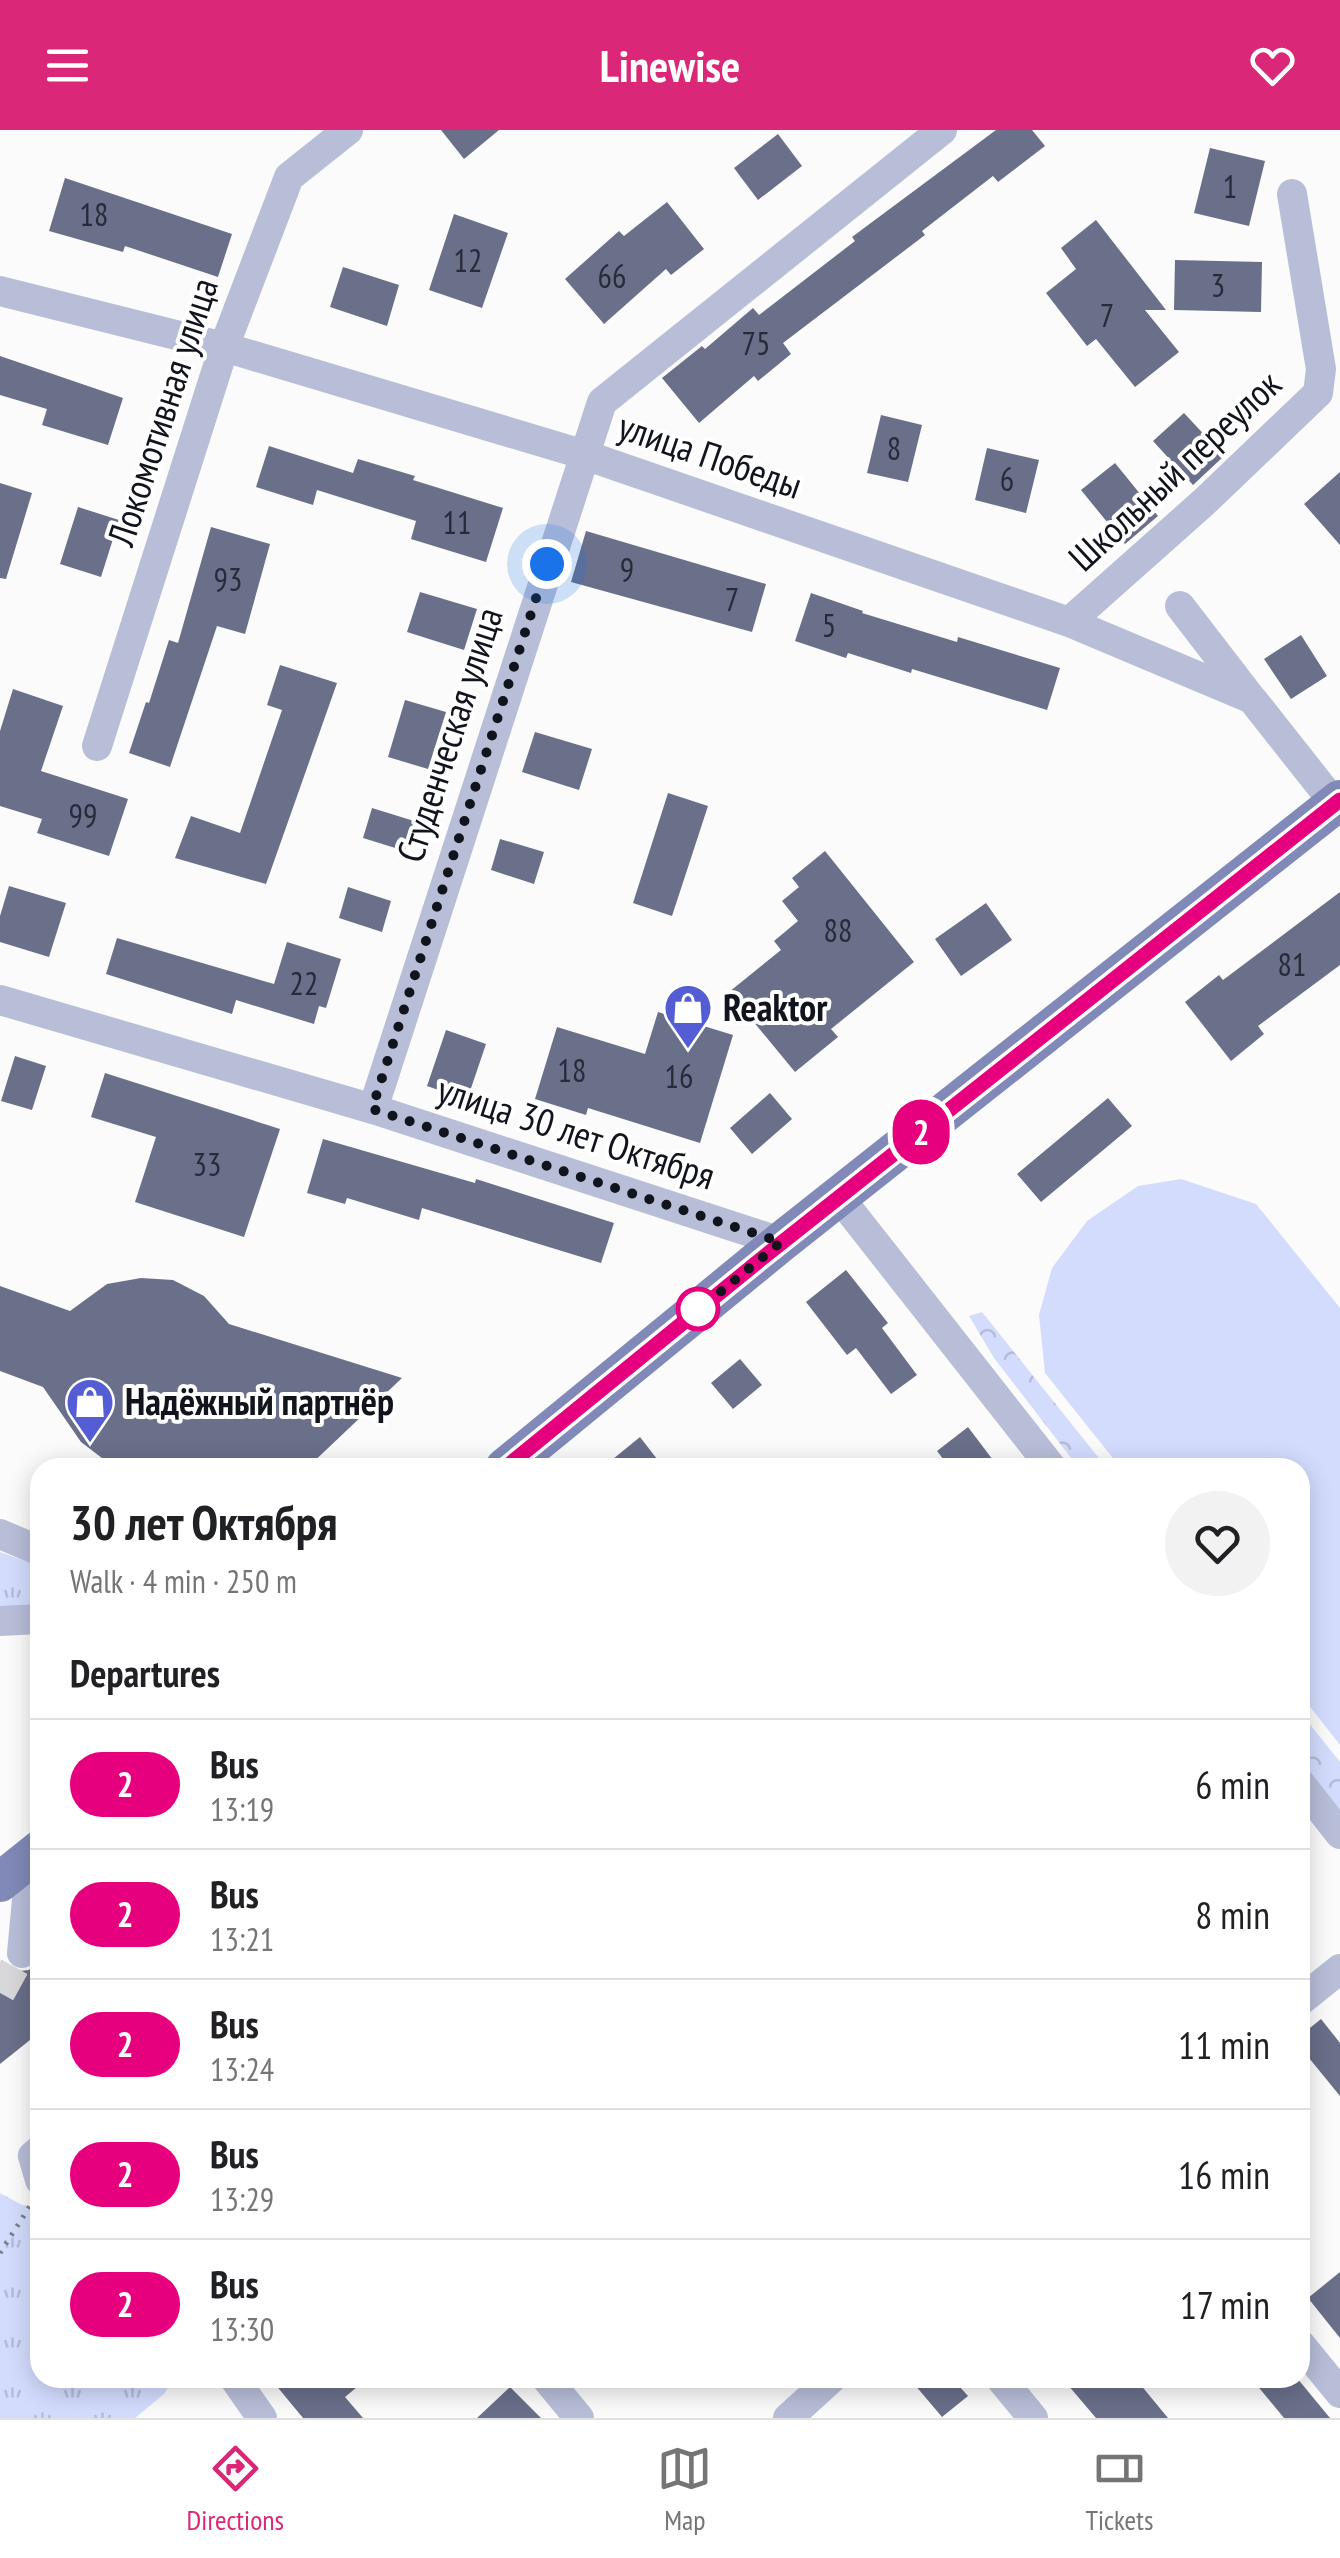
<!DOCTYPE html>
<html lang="en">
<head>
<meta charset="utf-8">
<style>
  body { margin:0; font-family:"PT Sans Narrow",sans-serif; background:#f2f2f2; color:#202124; height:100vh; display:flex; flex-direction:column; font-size:38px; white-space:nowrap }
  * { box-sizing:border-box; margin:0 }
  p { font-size:32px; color:#757577 }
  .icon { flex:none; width:55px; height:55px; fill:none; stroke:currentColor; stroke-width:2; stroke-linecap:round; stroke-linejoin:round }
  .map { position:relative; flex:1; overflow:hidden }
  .sheet { position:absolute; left:30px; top:1328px; width:1280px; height:930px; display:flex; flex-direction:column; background:#fff; border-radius:30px; box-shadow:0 5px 25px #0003 }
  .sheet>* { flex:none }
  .badge { padding:0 20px; border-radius:32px; font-size:35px; line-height:65px }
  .you { position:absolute; width:50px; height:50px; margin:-25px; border:8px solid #fff; border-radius:50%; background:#1a73e8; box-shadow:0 0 0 15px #1a73e833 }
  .map>.badge { position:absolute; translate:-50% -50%; box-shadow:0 0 0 5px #fff }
  h2 { padding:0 40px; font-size:38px; line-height:90px }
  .round { display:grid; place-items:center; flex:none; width:105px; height:105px; border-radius:52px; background:#f2f2f2 }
  .overview { display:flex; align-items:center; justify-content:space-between; height:170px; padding:0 40px }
  h1 { font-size:48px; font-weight:600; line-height:75px }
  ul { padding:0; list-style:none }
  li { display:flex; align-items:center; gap:30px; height:130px; padding:0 40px; border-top:2px solid #e0e0e0 }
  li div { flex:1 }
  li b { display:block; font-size:38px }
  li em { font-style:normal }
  li .badge { min-width:110px; font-weight:700; text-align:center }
  header { display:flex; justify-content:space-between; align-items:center; height:130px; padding:0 40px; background:#db2777; color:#fff; font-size:45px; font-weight:600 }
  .dock { display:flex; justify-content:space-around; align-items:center; height:140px; border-top:2px solid #e0e0e0; background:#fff; font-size:28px; color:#757577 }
  .dock a { display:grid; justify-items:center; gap:5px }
  .dock .selected { color:#db2777 }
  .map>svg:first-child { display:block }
  .grass { fill:url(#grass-tufts) }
  .forest { fill:url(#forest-crowns) }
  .pitch { fill:#d4dcfe }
  .building { fill:#6a6f8a }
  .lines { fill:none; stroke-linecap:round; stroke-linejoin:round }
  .minor-tunnel { stroke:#d8d8da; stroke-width:30; stroke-dasharray:30 15; stroke-linecap:butt }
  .path { stroke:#7c7d83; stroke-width:5; stroke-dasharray:2.5 8; stroke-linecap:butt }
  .minor { stroke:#b8bed8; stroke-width:30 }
  .major { stroke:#8089b8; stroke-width:40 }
  .line-casing { stroke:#fff; stroke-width:22 }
  .line { stroke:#e6007e; stroke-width:15 }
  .walk { stroke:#11131d; stroke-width:10; stroke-dasharray:0 18 }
  .stop-dot { fill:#fff; stroke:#e6007e; stroke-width:5 }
  .labels { text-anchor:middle; stroke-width:8; stroke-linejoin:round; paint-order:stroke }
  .number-label { font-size:32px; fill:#272a38 }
  .street-label { font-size:38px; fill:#11131d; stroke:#fff }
  .poi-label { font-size:38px; font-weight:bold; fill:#11131d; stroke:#fff; text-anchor:start }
</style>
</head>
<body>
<header><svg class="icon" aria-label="menu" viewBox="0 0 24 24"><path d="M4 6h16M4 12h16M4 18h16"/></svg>Linewise<svg class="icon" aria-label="heart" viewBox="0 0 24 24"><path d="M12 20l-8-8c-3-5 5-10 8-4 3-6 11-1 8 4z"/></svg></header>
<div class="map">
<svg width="1340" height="2288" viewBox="0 0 1340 2288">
  <defs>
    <pattern id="grass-tufts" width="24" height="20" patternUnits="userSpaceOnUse" patternTransform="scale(2.5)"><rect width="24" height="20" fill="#d4dcfe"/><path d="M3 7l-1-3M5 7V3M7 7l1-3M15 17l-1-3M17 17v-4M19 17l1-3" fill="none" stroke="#b5bcd9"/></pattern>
    <pattern id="forest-crowns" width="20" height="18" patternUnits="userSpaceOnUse" patternTransform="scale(2.5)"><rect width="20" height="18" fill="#d4dcfe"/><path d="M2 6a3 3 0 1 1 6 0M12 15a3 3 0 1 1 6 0" fill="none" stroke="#b5bcd9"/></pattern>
  </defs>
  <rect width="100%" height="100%" fill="#fbfbfb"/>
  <path class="grass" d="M 0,1422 L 40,1436 L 40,1467 L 22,1480 L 0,1483 Z
    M 0,2063 L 22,2075 L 40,2077 L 40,2248 L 174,2248 L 164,2264 L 135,2288 L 0,2288 Z"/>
  <path class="forest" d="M 982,1182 L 1106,1337 L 1078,1337 L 994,1228 L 969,1186 Z
    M 1300,1582 L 1340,1632 L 1340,1682 L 1300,1630 Z"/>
  <path class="pitch" d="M 1181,1049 L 1256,1074 L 1340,1178 L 1340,1615 L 1300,1564 L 1300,1338 L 1120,1337 L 1045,1243 L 1039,1185 L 1052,1138 L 1087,1091 L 1138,1056 Z"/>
  <path class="building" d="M 441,0 L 499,0 L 464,29 Z
    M 996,0 L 1032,0 L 1045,16 L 998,52 L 993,46 L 922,101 L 925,105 L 783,213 L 791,224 L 758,251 L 754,246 L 699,293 L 662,248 L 702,216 L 705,219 L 753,178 L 759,185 L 855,111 L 852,107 Z
    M 778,4 L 802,36 L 758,70 L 734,38 Z
    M 1210,18 L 1265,31 L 1249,96 L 1194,83 Z
    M 65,48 L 232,104 L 218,147 L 125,116 L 123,122 L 49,101 Z
    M 667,72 L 704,119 L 671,145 L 666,139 L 604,194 L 565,149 L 619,101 L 624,106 Z
    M 454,84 L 508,103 L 482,178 L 429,160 Z
    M 1096,90 L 1166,180 L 1145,180 L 1179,222 L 1135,257 L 1096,209 L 1087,216 L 1046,163 L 1076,139 L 1061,118 Z
    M 1175,130 L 1262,132 L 1261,182 L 1174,180 Z
    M 343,137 L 399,155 L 387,196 L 330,177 Z
    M 0,226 L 123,268 L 108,315 L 42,295 L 47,279 L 0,265 Z
    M 1184,283 L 1224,326 L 1193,355 L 1153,311 Z
    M 881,285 L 922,295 L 908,352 L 867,343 Z
    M 269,316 L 353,343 L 358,329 L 415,346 L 413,350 L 503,378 L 486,432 L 411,409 L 416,391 L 317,360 L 313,375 L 256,357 Z
    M 987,318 L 1039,330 L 1026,383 L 975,370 Z
    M 1115,333 L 1158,386 L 1125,414 L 1081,360 Z
    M 1340,342 L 1340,415 L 1304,374 Z
    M 0,353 L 32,363 L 6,449 L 0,448 Z
    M 78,377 L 119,390 L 101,447 L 60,434 Z
    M 211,397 L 270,414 L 245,504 L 217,496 L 170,637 L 129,623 L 146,572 L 149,573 L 169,510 L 178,513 Z
    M 586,401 L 766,454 L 752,502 L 571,452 Z
    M 420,462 L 477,479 L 464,520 L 407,502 Z
    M 811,463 L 863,481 L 862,483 L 957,512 L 958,507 L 1060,538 L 1047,580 L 912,539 L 911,543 L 848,523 L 846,528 L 795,511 Z
    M 1301,505 L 1327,546 L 1291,569 L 1264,529 Z
    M 280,535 L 337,553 L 266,754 L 175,728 L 191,686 L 240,703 L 282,580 L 267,575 Z
    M 13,559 L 63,576 L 41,641 L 128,669 L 109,726 L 37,703 L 42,689 L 0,676 L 0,601 Z
    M 405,570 L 446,582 L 428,639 L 388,627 Z
    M 535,602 L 592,619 L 579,660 L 522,642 Z
    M 668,663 L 708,676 L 672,786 L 633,773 Z
    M 372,678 L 414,691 L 405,721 L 363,708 Z
    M 500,709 L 544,722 L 534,754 L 491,740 Z
    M 825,721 L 914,832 L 831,899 L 838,907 L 795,942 L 729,862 L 781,820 L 774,811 L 798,791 L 782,771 L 799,757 L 792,748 Z
    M 9,756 L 66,773 L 49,827 L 0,812 L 0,786 Z
    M 348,757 L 391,771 L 382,802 L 339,788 Z
    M 1340,762 L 1340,835 L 1258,896 L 1264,904 L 1231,931 L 1185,872 L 1219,845 L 1223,850 Z
    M 986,773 L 1012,810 L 961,846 L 935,809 Z
    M 117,808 L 274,854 L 287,812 L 341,829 L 326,878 L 319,876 L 314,894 L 236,870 L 232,884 L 106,844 Z
    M 658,882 L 733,905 L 700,1013 L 588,978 L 586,985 L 535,969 L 557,897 L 645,924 Z
    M 446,900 L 486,914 L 467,970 L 427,956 Z
    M 15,926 L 46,936 L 32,980 L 1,971 Z
    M 105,943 L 280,999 L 244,1107 L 135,1072 L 156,1007 L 91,987 Z
    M 770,963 L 792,989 L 752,1024 L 730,998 Z
    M 1108,968 L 1132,996 L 1041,1072 L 1017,1044 Z
    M 323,1009 L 475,1053 L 476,1049 L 614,1093 L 601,1133 L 422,1078 L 419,1090 L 347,1068 L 345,1074 L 307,1063 Z
    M 846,1140 L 888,1193 L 882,1198 L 917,1245 L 891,1264 L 856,1218 L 847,1225 L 806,1172 Z
    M 141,1148 L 173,1150 L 204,1166 L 229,1194 L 402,1248 L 307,1338 L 115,1338 L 81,1312 L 43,1257 L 0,1241 L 0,1156 L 70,1181 L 107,1154 Z
    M 740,1229 L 762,1255 L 733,1279 L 711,1253 Z
    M 968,1297 L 999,1338 L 950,1338 L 937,1321 Z
    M 640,1307 L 664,1338 L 602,1338 Z
    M 40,1827 L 40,1902 L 0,1934 L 0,1841 L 8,1835 L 19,1841 L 29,1840 Z
    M 1321,1889 L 1340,1913 L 1340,1966 L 1300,1917 L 1300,1906 Z
    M 1340,2142 L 1340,2208 L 1308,2168 Z
    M 270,2248 L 368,2248 L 345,2267 L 363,2288 L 303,2288 Z
    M 909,2248 L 952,2248 L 968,2266 L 942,2287 Z
    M 1062,2248 L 1135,2248 L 1168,2288 L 1096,2288 Z
    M 1251,2248 L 1297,2248 L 1330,2288 L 1284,2288 Z
    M 510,2257 L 541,2288 L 477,2288 Z"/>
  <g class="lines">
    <path class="minor-tunnel" d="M 0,1863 L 22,1823"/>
    <path class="path" d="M 0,2123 L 30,2076"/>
    <path class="minor" d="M 0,161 L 224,217 L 582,324 L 1069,492 L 1252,569 L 1335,674
      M 1180,476 L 1250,567
      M 1069,492 L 1204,372 L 1318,263 L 1321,239 L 1292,64
      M 97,616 L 224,217 L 289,47 L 348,0
      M 0,870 L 373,979 L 781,1112
      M 373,979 L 602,272 L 942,0
      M 839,1067 L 1052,1338
      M 0,1404 L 40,1421
      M 0,1491 L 40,1489
      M 1300,1653 L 1340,1704
      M 22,1823 L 31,1728
      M 1300,1871 L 1340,1839
      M 40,2020 L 33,2026 L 40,2050
      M 1300,2214 L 1340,2263
      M 234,2248 L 262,2288
      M 546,2248 L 579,2288
      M 1000,2248 L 1033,2288
      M 788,2288 L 832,2248"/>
    <path class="major" d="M 505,1338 L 781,1112 L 1340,670
      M 0,1752 L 40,1720"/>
  </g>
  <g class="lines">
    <g class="line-casing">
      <path id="line" d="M 505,1338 L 760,1130 L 1340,670"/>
    </g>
    <use href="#line" class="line"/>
    <path class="walk" d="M 547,434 L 372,979 L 781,1112 L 686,1190 L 698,1179"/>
  </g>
  <defs>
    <g id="shop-pin" transform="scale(2.5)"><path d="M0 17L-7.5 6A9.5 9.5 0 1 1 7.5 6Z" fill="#545dd3" stroke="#fff"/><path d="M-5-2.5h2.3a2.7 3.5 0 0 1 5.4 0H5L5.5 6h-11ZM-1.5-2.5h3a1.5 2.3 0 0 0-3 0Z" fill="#fff"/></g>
  </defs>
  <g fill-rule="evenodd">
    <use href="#shop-pin" x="688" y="878"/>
    <use href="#shop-pin" x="90" y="1272"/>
  </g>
  <circle class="stop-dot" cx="698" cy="1179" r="20"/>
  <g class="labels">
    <g class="number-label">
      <text x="1230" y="68">1</text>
      <text x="94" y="96">18</text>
      <text x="468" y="142">12</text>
      <text x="612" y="158">66</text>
      <text x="1218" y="167">3</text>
      <text x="1107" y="197">7</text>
      <text x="756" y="225">75</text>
      <text x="894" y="330">8</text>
      <text x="1007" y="361">6</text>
      <text x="457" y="404">11</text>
      <text x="627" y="451">9</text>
      <text x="228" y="461">93</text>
      <text x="732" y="481">7</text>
      <text x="829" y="507">5</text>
      <text x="83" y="697">99</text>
      <text x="838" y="812">88</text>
      <text x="1292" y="846">81</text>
      <text x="304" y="865">22</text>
      <text x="572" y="952">18</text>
      <text x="679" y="958">16</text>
      <text x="207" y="1046">33</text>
    </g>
    <g class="street-label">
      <text transform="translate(163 282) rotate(-72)" y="13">Локомотивная улица</text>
      <text transform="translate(710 326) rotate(19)" y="13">улица Победы</text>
      <text transform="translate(1175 341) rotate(-43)" y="13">Школьный переулок</text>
      <text transform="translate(450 605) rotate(-72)" y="13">Студенческая улица</text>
      <text transform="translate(576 1003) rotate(18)" y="13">улица 30 лет Октября</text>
    </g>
    <g class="poi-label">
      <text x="723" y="891">Reaktor</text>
      <text x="125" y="1285">Надёжный партнёр</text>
    </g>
  </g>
</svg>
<div class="you" style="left:547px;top:434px"></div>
<b class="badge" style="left:921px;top:1002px;background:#e6007e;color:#fff">2</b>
<section class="sheet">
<div class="overview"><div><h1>30 лет Октября</h1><p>Walk · 4 min · 250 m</p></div><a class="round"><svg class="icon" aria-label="heart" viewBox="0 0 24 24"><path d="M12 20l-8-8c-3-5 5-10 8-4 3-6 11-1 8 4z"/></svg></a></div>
<h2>Departures</h2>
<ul>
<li><span class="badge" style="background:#e6007e;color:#fff">2</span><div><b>Bus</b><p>13:19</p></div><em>6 min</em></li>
<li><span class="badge" style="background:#e6007e;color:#fff">2</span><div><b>Bus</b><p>13:21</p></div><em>8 min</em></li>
<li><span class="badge" style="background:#e6007e;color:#fff">2</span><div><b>Bus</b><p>13:24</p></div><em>11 min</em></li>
<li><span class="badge" style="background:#e6007e;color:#fff">2</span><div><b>Bus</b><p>13:29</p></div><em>16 min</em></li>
<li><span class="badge" style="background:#e6007e;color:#fff">2</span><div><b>Bus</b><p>13:30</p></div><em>17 min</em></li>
</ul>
</section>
</div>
<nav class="dock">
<a class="selected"><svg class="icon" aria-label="directions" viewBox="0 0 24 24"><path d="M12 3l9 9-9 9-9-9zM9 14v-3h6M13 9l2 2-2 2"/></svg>Directions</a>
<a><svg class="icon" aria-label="map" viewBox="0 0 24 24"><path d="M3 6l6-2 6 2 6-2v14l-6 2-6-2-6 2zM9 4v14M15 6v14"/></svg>Map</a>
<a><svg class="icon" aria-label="tickets" viewBox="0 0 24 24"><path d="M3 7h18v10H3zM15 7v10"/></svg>Tickets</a>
</nav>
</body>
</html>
